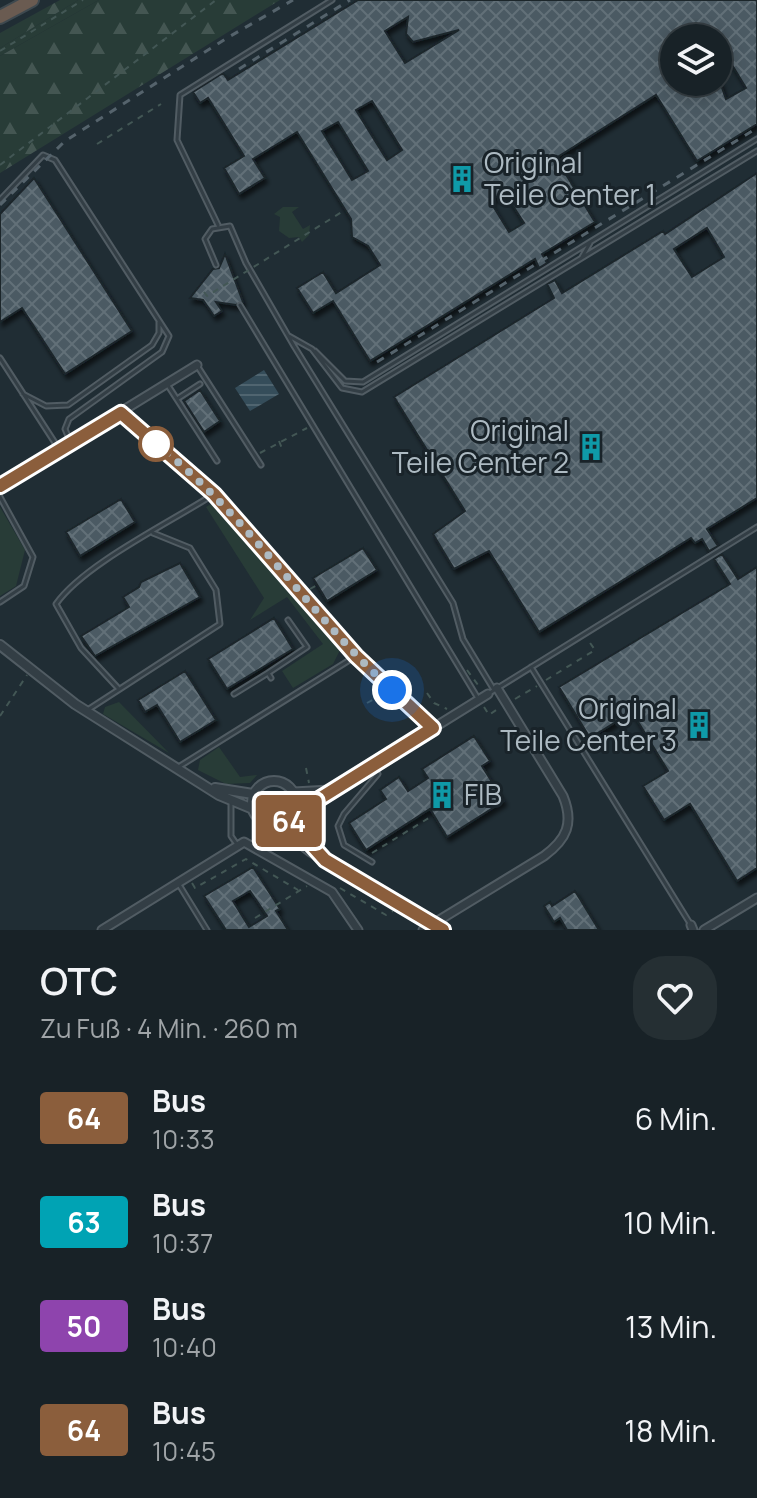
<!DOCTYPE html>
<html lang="de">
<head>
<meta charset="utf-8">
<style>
  body { margin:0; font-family:Manrope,sans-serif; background:#252f33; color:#f1f3f6; height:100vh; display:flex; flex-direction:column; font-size:30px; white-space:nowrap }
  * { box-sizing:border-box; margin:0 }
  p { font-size:26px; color:#9fa4a7 }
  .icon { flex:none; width:44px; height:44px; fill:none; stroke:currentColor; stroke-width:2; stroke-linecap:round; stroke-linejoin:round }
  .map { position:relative; height:930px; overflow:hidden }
  .panel { display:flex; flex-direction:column; background:#182227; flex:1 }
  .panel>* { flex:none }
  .badge { padding:0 16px; border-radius:6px; font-size:28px; line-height:52px }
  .fabs { position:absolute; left:660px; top:24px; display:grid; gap:16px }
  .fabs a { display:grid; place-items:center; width:72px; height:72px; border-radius:50%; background:#182227; box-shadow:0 4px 20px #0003,0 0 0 2px #363f44; font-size:40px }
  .you { position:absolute; width:40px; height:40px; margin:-20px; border:6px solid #fff; border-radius:50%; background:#1a73e8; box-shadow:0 0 0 12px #1a73e833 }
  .map>.badge { position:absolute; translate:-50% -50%; box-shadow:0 0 0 4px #fff }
  .round { display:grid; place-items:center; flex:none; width:84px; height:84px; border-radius:32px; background:#252f33 }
  .overview { display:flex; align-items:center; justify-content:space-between; height:136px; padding:0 40px }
  h1 { font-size:38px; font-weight:600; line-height:60px }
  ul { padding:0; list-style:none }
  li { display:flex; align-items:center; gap:24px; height:104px; padding:0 40px }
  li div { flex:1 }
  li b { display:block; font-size:30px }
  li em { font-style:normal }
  li .badge { min-width:88px; font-weight:700; text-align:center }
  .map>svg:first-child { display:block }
  .grass { fill:#283c37 }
  .forest { fill:url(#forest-firs) }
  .water { fill:url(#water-rules) }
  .building { fill:url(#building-cross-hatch); stroke:#1b252b; stroke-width:2; fill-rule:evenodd; filter:url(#shadow) }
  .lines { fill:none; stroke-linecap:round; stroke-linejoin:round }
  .service-casing { stroke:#515c63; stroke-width:7 }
  .minor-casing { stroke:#515c63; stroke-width:11 }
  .tertiary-casing { stroke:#515c63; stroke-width:12 }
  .motorway-casing { stroke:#3e494f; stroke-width:16 }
  .path { stroke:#435755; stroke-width:2; stroke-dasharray:6 6; stroke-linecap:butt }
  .service { stroke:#333e45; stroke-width:3 }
  .minor { stroke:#333e45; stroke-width:7 }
  .tertiary { stroke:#333e45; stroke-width:8 }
  .motorway { stroke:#6a5b51; stroke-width:12 }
  .rail { stroke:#55636c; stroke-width:3; stroke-dasharray:8 8; stroke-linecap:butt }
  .tertiary-bridge-casing { stroke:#515c63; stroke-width:12; stroke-linecap:butt }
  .path-bridge { stroke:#435755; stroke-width:2; stroke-dasharray:6 6; stroke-linecap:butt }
  .tertiary-bridge { stroke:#333e45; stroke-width:8 }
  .line-casing { stroke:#fff; stroke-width:18 }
  .line { stroke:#8b5e3c; stroke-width:12 }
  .walk { stroke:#adbac2; stroke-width:8; stroke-dasharray:0 14.4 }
  .stop-dot { fill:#fff; stroke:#8b5e3c; stroke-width:4 }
  .labels { text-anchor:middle; stroke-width:6; stroke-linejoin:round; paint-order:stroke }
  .poi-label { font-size:28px; fill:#adbac2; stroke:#192329; text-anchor:start }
</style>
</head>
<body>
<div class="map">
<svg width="757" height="930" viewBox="0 0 757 930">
  <defs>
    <pattern id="forest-firs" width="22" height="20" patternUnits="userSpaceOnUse" patternTransform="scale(2)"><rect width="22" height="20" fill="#283c37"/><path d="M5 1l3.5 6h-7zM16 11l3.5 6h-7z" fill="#445652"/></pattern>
    <pattern id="water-rules" width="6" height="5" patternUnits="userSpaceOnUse" patternTransform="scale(2)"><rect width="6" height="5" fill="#354d5a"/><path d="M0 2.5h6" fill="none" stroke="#506570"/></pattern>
    <pattern id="building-cross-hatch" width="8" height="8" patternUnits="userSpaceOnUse" patternTransform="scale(2)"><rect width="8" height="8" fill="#4b5a63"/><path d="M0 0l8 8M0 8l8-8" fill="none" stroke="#627078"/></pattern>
    <filter id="shadow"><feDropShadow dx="2.5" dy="4.5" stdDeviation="2" flood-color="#0009"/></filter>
  </defs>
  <rect width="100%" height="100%" fill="#202d34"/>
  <path class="grass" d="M 78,0 L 99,0 L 0,56 L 0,48 Z
    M 283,207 L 299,207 L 292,212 L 303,229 L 310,225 L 309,235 L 302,242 L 299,237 L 289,238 L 279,231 L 280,217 L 274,214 Z
    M 214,502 L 341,648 L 333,664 L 293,688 L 282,671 L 323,644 L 287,597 L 250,620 L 264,598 L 206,507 Z
    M 0,507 L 25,550 L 16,586 L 0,596 Z
    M 119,702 L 169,753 L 103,714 L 105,707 Z
    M 219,747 L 240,777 L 257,775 L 250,783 L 226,784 L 198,770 L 200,760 Z"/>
  <path class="forest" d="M 60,0 L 78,0 L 0,48 L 0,33 Z
    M 99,0 L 280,0 L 0,173 L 0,56 Z"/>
  <path class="water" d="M 264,370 L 279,394 L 250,411 L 235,388 Z"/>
  <path class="building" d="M 358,0 L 757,0 L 757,124 L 697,161 L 656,95 L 556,158 L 595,222 L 542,254 L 547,263 L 539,268 L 535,259 L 370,361 L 333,301 L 313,313 L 297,288 L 323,272 L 336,293 L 380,265 L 368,246 L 352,237 L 351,219 L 297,132 L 253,159 L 265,178 L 239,194 L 224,168 L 244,156 L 208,98 L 200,103 L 193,92 L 223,73 L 228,80 ZM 408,17 L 406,34 L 413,42 L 459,30 L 405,63 L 385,31 ZM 674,38 L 718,38 L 718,59 L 726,55 L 746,88 L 726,99 L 720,82 L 674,82 ZM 372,101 L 402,150 L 387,160 L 356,110 ZM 338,122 L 368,171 L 352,180 L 322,131 ZM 504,192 L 524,223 L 509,232 L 490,201 Z
    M 757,173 L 757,498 L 707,529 L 718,546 L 709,551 L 702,539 L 695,543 L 691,538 L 539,632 L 489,551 L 454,569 L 433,534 L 465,511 L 394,397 L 554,298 L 547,284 L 555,280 L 562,293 L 663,231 L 665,234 ZM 707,228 L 724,257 L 692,277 L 674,249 Z
    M 34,178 L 132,331 L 65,374 L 22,308 L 0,322 L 0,214 Z
    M 225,254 L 243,302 L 236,305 L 216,302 L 222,311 L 214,316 L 203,300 L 190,298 L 213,269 L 219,268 Z
    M 200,390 L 220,421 L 204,432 L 184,401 Z
    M 121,499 L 135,522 L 80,556 L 66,532 Z
    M 363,548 L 377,570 L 327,601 L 313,578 Z
    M 722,554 L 738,579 L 757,567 L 757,868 L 737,881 L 690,804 L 664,820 L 643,786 L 668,771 L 632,712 L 590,738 L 559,687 L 730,584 L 714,559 Z
    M 180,563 L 200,597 L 95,656 L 81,636 L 129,607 L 123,597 L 139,587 L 141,582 Z
    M 274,618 L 293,649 L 227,689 L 208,659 Z
    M 185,671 L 216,720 L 180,742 L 157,705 L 145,712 L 138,700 Z
    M 474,736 L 490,761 L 482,766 L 504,801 L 447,837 L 430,809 L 366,850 L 349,823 L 386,799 L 380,790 L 399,777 L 408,791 L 428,778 L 422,769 Z
    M 253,867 L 280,909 L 276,911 L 288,930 L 226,930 L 204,896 ZM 250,891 L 267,916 L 249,927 L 233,901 Z
    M 575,891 L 599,930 L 567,930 L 560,918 L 554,922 L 544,906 L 550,902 L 552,906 Z"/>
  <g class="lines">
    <g class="service-casing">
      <path id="service" d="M 0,200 L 43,155 L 55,160 L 169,336 L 162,352 L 69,419 L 65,429 L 70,441
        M 218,225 L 177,140 L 180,95 L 332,0
        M 582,257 L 590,243
        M 216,265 L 205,239 L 212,229 L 230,226 L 246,263 L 294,346 L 453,603 L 463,639 L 494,690
        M 240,305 L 479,700
        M 289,336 L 312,349 L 342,388 L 362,392 L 757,151
        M 315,351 L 345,381 L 363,382 L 757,139
        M 0,358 L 59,449
        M 198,367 L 261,465
        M 167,384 L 217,461
        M 23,394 L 46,406 L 68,405 L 152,345 L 159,333 L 159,322
        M 177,399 L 200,384
        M 0,497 L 33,557 L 24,586 L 0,602
        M 531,667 L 691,925
        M 271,678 L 268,673 L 307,647 L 288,620
        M 118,688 L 81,648 L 56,604 C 84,564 171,522 214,494
        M 234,694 L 268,673
        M 488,694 L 757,527
        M 89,709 L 220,624 L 216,590 L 190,548 L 153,533
        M 180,766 L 356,656
        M 231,804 L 231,836 L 238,846
        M 372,862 L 344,845 L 338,826 L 344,814 L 378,774 L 373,765
        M 178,883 L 207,930"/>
    </g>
    <g class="minor-casing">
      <path id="minor" d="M 121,413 L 214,494 L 356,656 L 433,728
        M 0,486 L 197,365
        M 294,792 L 330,790
        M 296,809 L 319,799 L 488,694
        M 691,925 L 693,930
        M 102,930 L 244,842 L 332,892 L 358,930
        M 423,930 L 544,856 C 567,839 574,823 563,796 L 497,688
        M 704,930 L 757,898"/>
    </g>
    <g class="tertiary-casing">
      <path id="tertiary" d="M 0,645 L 75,704 L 219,795 L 253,809
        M252 803a22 22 0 1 1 44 0a22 22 0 1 1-44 0Z
        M 215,788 L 253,794
        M 289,820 L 320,853
        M 277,825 L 310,851 L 425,920"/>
    </g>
    <g class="motorway-casing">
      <path id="motorway" d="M 0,17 L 32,0"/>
    </g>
    <path class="path" d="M 0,51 L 83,0
      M 97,144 L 161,104
      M 0,165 L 216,0
      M 279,441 L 283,451
      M 260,453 L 307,428
      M 310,589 L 317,585
      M 467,670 L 481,689
      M 546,680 L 595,650 L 588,640
      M 427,693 L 434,703 L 447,709
      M 515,699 L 537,686
      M 367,703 L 383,694
      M 484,707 L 489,715 L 499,708
      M 0,716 L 27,675
      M 306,768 L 309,783
      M 372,853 L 432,816
      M 192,883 L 195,888 L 246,859 L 298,890
      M 340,888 L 386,915 L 393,911
      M 255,918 L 307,886"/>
    <use href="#service" class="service"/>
    <use href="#minor" class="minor"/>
    <use href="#tertiary" class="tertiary"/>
    <use href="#motorway" class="motorway"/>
    <path class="rail" d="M 239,69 L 350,0
      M 0,205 L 65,141 L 227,38 L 293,0
      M 377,362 L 757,128"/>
    <g class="tertiary-bridge-casing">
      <path id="tertiary-bridge" d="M 425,920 L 442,930"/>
    </g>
    <path class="path-bridge" d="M 204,292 L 207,296 L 345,210"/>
    <use href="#tertiary-bridge" class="tertiary-bridge"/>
  </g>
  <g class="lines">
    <g class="line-casing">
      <path id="line" d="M 0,486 L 121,413 L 214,494 L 356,656 L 433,728 L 319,799 L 296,809 L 289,820 L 325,860 L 443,930"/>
    </g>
    <use href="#line" class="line"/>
    <path class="walk" d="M 156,444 C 246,514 308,613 392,690"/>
  </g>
  <defs>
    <g id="building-bare" transform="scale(2.16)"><path d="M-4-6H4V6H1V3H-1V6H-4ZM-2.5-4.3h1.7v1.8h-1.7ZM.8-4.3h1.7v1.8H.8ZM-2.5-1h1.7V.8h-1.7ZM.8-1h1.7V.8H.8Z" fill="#0f9aa8" stroke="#192329" stroke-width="2.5" paint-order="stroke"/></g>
  </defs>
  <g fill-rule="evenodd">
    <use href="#building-bare" x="462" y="179"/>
    <use href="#building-bare" x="591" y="447"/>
    <use href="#building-bare" x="699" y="725"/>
    <use href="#building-bare" x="442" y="795"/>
  </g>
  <circle class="stop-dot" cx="156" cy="444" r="16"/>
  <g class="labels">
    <g class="poi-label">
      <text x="484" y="173">Original<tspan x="484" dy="32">Teile Center 1</tspan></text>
      <text x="569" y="441" text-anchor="end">Original<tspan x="569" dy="32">Teile Center 2</tspan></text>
      <text x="677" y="719" text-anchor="end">Original<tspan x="677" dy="32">Teile Center 3</tspan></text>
      <text x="464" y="805">FIB</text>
    </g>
  </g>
</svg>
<div class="fabs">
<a><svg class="icon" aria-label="layers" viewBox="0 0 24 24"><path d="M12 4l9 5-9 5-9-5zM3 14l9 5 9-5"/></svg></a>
</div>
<div class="you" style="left:392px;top:690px"></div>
<b class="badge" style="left:289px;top:821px;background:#8b5e3c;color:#fff">64</b>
</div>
<section class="panel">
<div class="overview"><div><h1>OTC</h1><p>Zu Fuß · 4 Min. · 260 m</p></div><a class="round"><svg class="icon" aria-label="heart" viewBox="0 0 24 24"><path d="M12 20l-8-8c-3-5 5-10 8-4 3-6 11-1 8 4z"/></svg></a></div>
<ul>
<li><span class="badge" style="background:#8b5e3c;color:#fff">64</span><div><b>Bus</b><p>10:33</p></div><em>6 Min.</em></li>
<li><span class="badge" style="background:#00a3b4;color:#fff">63</span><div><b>Bus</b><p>10:37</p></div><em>10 Min.</em></li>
<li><span class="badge" style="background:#8e44ad;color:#fff">50</span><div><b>Bus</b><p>10:40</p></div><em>13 Min.</em></li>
<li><span class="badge" style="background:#8b5e3c;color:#fff">64</span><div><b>Bus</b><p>10:45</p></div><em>18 Min.</em></li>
</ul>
</section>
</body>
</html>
